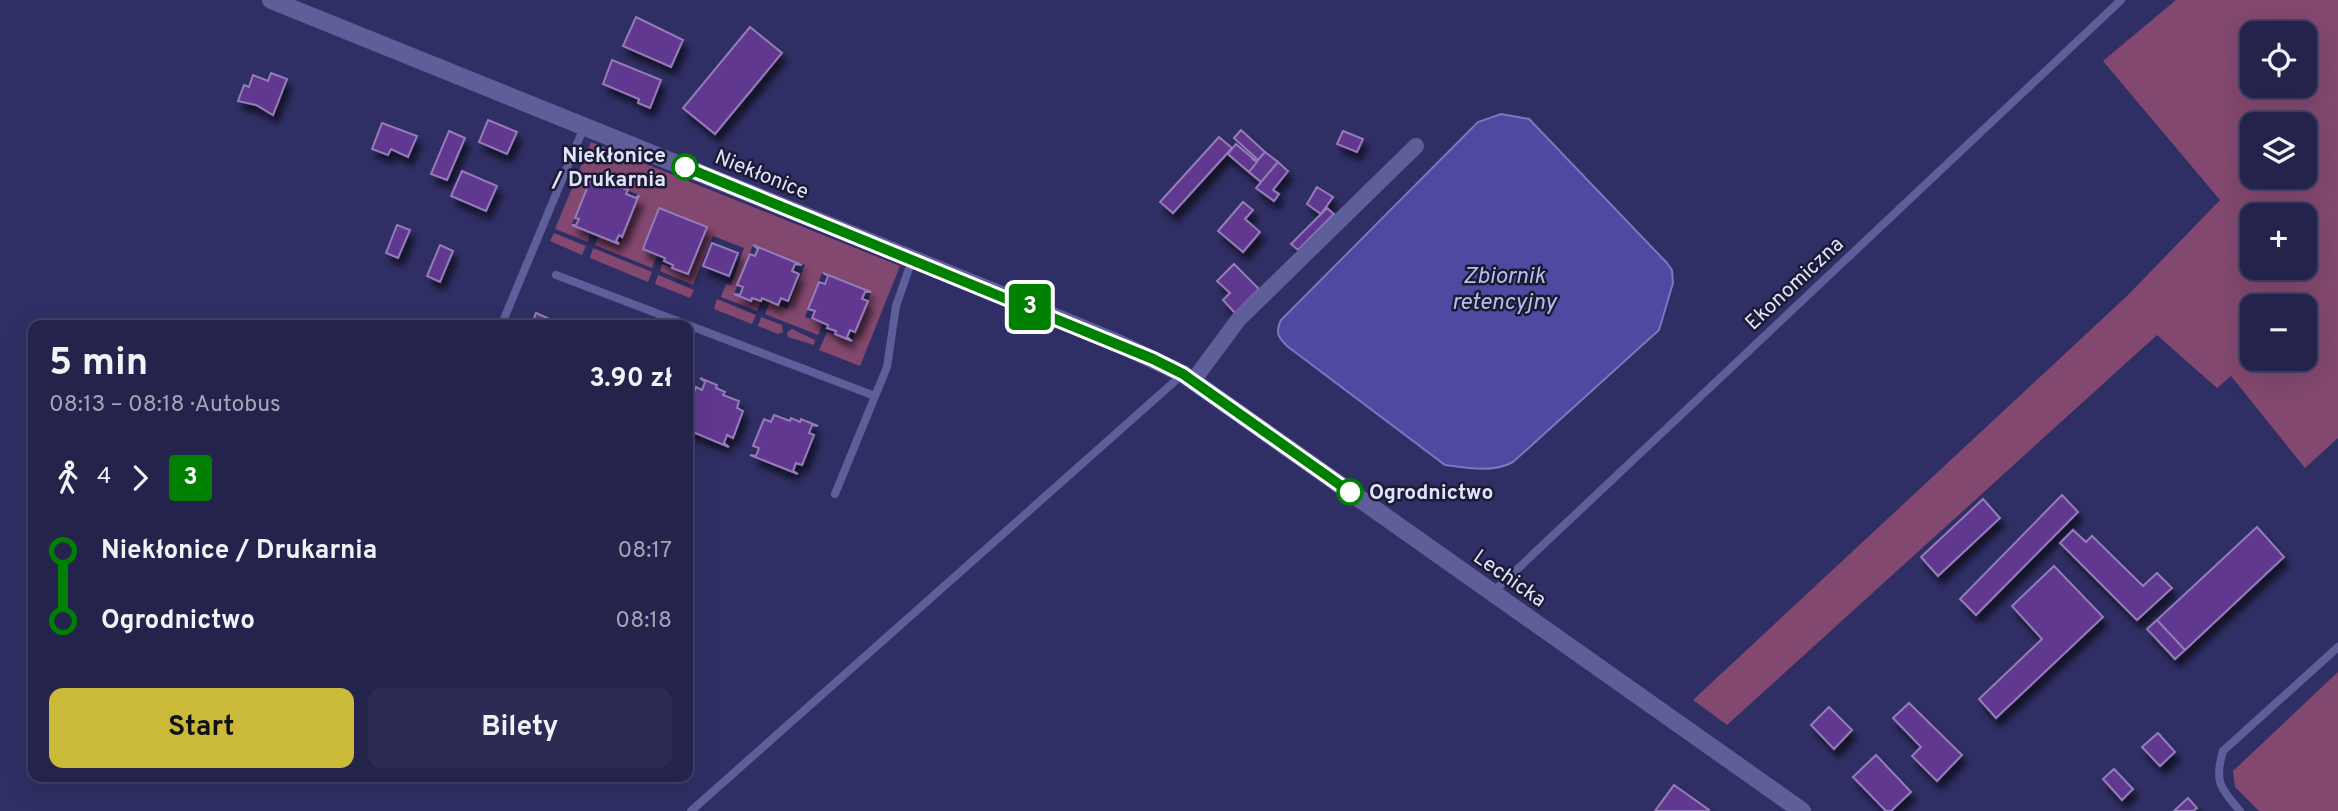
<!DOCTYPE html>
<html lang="pl">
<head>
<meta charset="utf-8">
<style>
  body { margin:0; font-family:Overpass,sans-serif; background:#2c2b53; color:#f1f3f6; height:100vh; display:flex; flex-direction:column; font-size:26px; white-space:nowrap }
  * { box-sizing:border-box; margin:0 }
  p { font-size:23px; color:#a3a4b5 }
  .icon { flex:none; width:38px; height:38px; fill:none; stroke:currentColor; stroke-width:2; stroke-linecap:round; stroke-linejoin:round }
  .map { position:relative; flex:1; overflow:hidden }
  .panel { position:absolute; left:28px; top:320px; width:665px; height:462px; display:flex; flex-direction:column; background:#24234c; border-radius:14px; box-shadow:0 7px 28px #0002,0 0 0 2px #414064 }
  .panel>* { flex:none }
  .badge { padding:0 14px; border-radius:5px; font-size:24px; line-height:46px }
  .buttons { position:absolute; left:2240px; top:21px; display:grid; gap:14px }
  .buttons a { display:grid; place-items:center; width:77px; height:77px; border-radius:14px; background:#24234c; box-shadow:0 7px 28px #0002,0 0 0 2px #414064; font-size:35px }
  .map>.badge { position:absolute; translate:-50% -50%; box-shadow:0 0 0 4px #fff }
  .legs { display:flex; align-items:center; gap:10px; height:77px; padding:0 21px; font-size:23px }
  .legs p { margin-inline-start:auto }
  .headline { display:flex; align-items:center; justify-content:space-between; height:119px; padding:0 21px }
  h1 { font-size:38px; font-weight:700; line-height:52px }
  .button { display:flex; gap:14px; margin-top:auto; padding:14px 21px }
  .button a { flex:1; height:80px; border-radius:14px; background:#cbba39; color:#111; font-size:28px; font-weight:700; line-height:80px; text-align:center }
  .button a+a { background:#2c2b53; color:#f1f3f6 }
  ul { padding:0 21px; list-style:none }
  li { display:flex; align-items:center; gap:24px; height:70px; font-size:26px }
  li i { display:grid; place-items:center; width:10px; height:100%; margin:0 9px; background:currentColor }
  li i::after { content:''; width:18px; height:18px; margin:-9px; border:5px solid; border-radius:50%; background:#24234c }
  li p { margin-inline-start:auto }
  li:first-child i { background:linear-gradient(#0000 50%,currentColor 0) }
  li:last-child i { background:linear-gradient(currentColor 50%,#0000 0) }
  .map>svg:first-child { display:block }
  .green { fill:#83486f; fill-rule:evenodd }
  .water { fill:#4e4aa2; stroke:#7a78be; stroke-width:2 }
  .building { fill:#60398f; stroke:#937bb8; stroke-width:2; filter:url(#shadow) }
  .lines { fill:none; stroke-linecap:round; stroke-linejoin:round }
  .service { stroke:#5e5f9a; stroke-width:8 }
  .minor { stroke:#5e5f9a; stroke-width:16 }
  .tertiary { stroke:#5e5f9a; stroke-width:18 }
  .line-1-casing { stroke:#fff; stroke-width:16 }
  .line-1 { stroke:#008000; stroke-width:10 }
  .stop-1-dot { fill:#fff; stroke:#008000; stroke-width:3.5 }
  .labels { text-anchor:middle; stroke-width:5; stroke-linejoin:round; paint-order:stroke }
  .stop-label { font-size:21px; font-weight:bold; fill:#e1e3fe; stroke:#1b1b34; text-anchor:end }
  .street-label { font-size:21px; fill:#e1e3fe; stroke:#1b1b34 }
  .water-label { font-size:23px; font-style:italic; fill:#b9bdec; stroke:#1b1b34 }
</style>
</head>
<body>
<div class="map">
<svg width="2338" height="811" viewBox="0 0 2338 811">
  <defs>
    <filter id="shadow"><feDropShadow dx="4.5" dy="8" stdDeviation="3.5" flood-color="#0009"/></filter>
  </defs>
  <rect width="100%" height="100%" fill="#302f65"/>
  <path class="green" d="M 2176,0 L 2338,0 L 2338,438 L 2305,468 L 2231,376 L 2217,388 L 2157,335 L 1727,725 L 1693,700 L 2128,295 L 2220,200 L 2103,61 ZM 2252,33 L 2305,33 L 2305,86 L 2252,86 ZM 2252,124 L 2305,124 L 2305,177 L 2252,177 ZM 2252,215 L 2305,215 L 2305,268 L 2252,268 ZM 2252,306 L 2305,306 L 2305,359 L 2252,359 Z
    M 591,142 L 900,266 L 860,366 L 819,350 L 827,332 L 852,341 L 871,292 L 822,273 L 805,317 L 823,323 L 818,335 L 765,314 L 770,301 L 787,309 L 805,265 L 753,245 L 734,294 L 761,301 L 757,311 L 721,297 L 726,284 L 731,285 L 744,248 L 713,236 L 693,285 L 660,271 L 662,264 L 688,274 L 707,227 L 659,208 L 643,249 L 657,255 L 652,268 L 595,245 L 599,235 L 620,243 L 639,195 L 593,176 L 572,224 L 590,232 L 588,242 L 555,229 Z
    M 554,233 L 586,246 L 582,255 L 550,241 Z
    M 593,248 L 652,272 L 648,282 L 590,258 Z
    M 658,275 L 694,290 L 690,298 L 655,284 Z
    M 717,299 L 756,315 L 752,324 L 714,309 Z
    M 761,317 L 782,325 L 783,332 L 778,334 L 758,326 Z
    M 792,329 L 815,340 L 814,345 L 788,337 L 787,332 Z
    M 2338,672 L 2338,811 L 2259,811 L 2235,787 L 2233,771 Z"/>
  <path class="water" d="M 1501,114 L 1529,119 L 1666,262 L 1672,270 L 1673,283 L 1659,330 L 1513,462 C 1493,473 1467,468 1445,465 L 1287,346 C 1278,337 1275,333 1281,320 L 1478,122 Z"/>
  <path class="building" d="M 636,17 L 683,40 L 671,67 L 623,46 Z
    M 750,27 L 782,53 L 715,134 L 683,108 Z
    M 612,60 L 661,80 L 650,108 L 638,103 L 639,99 L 603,84 Z
    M 271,73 L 287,79 L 273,115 L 256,105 L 238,101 L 244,85 L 249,87 L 253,75 L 268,81 Z
    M 488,120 L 517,132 L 507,154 L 479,142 Z
    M 382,123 L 417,136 L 408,157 L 391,149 L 388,155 L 372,149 Z
    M 1241,130 L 1265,152 L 1258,160 L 1234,138 Z
    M 449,131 L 465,138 L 447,180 L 431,174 Z
    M 1343,131 L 1363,139 L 1357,152 L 1337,144 Z
    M 1219,137 L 1232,148 L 1173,213 L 1160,202 Z
    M 1236,144 L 1257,162 L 1249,172 L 1228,154 Z
    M 1265,152 L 1278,162 L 1261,182 L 1249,172 L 1257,162 L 1254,160 L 1258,160 Z
    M 1278,162 L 1288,171 L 1273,190 L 1279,194 L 1274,201 L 1256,188 Z
    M 462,171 L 497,186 L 486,211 L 451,196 Z
    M 592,176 L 592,180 L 602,184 L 603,181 L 628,190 L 626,194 L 636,198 L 639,195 L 622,237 L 619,235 L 616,241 L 619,244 L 572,225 L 576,225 L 579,219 L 575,218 Z
    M 1317,187 L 1333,197 L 1321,214 L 1307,204 Z
    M 1243,202 L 1253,210 L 1245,219 L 1260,232 L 1243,252 L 1218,231 Z
    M 659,208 L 707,227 L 688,274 L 672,268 L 673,265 L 664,261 L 665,258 L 643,249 Z
    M 1327,208 L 1334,214 L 1298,250 L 1291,244 Z
    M 397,225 L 410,230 L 398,258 L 386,253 Z
    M 712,243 L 738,253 L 729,276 L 703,266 Z
    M 440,245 L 453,251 L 440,282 L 427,276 Z
    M 753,245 L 802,265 L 795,264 L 792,271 L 799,274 L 788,301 L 781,298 L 778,305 L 762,298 L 761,301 L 752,298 L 751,301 L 734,294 L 740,295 L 743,287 L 737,285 L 750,254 L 755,256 L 758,249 Z
    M 1234,264 L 1259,289 L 1235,313 L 1223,300 L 1230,293 L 1217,281 Z
    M 823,273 L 871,292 L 865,292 L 862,299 L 868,301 L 855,332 L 850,330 L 847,337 L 852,341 L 835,334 L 836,331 L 827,328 L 828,325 L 812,318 L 815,311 L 808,309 L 819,282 L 825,284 L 828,276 Z
    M 536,313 L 552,320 L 551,323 L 558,326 L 531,326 Z
    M 700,378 L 717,385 L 716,388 L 725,392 L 723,395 L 739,401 L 737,408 L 743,411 L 733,438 L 727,435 L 724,443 L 729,447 L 688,430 L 688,409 L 696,387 L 702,390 L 705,382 Z
    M 774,415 L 790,421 L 791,418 L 800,422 L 801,419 L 818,426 L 812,425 L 809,433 L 814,435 L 802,465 L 796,463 L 793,471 L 798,474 L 750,455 L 756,456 L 759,448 L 753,446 L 764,419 L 771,422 Z
    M 2062,495 L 2078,512 L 1976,615 L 1960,599 Z
    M 1983,499 L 2000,518 L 1938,576 L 1921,557 Z
    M 2257,527 L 2284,557 L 2185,650 L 2157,620 Z
    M 2073,530 L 2086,542 L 2092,536 L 2143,586 L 2157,573 L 2172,588 L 2137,620 L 2060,543 Z
    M 2054,566 L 2103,617 L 1996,718 L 1979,699 L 2042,639 L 2012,606 Z
    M 2157,620 L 2185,650 L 2175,659 L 2147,629 Z
    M 1909,703 L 1962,755 L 1937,781 L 1912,756 L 1921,747 L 1893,718 Z
    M 1829,707 L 1852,730 L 1834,749 L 1811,725 Z
    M 2158,733 L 2175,752 L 2160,766 L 2142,747 Z
    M 1876,755 L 1911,792 L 1891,811 L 1886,811 L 1853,777 Z
    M 2114,769 L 2133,789 L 2122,800 L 2103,779 Z
    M 1674,785 L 1709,810 L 1708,811 L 1655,811 Z
    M 2188,798 L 2197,808 L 2193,811 L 2174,811 Z"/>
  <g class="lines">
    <path class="service" d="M 556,275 L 875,396
      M 501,326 L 584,127
      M 835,494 L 887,367 L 896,306 L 912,260
      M 1492,593 L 2121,0
      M 691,811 L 1183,374
      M 2240,811 C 2220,787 2214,782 2223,751 L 2338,647"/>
    <path class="minor" d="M 1193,381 L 1238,320 L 1416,146"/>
    <path class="tertiary" d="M 271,0 L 1014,300 L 1118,343 L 1183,374 L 1802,811"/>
  </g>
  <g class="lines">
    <g class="line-1-casing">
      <path id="line-1" d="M 685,167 L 1153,359 L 1183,374 L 1350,492"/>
    </g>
    <use href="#line-1" class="line-1"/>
  </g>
  <g class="stop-1-dot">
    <circle cx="685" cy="167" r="12"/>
    <circle cx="1350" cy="492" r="12"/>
  </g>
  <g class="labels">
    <g class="stop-label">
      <text x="666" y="162">Niekłonice<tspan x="666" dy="24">/ Drukarnia</tspan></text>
      <text x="1369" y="499" text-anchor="start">Ogrodnictwo</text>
    </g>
    <g class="street-label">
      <text transform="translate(762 174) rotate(22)" y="7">Niekłonice</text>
      <text transform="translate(1794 283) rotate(-43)" y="7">Ekonomiczna</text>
      <text transform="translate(1510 578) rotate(35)" y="7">Lechicka</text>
    </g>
    <g class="water-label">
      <text x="1504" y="283">Zbiornik<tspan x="1504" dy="26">retencyjny</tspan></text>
    </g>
  </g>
</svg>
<div class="buttons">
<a><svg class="icon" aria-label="locate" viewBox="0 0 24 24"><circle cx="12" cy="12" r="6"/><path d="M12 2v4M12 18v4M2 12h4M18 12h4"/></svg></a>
<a><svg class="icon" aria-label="layers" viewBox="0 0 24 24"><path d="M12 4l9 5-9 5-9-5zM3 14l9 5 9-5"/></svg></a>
<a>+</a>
<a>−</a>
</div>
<b class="badge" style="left:1030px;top:307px;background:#008000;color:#fff">3</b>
<section class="panel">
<div class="headline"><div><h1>5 min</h1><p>08:13 – 08:18 · Autobus</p></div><b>3.90 zł</b></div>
<div class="legs"><svg class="icon" aria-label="walk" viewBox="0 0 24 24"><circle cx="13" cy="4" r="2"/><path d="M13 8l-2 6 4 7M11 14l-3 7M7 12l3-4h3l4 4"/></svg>4<svg class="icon" aria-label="forward" viewBox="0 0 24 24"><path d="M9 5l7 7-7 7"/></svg><b class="badge" style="background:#008000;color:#fff">3</b></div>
<ul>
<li><i style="color:#008000"></i><b>Niekłonice / Drukarnia</b><p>08:17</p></li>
<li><i style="color:#008000"></i><b>Ogrodnictwo</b><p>08:18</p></li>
</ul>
<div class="button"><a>Start</a><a>Bilety</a></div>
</section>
</div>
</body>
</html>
